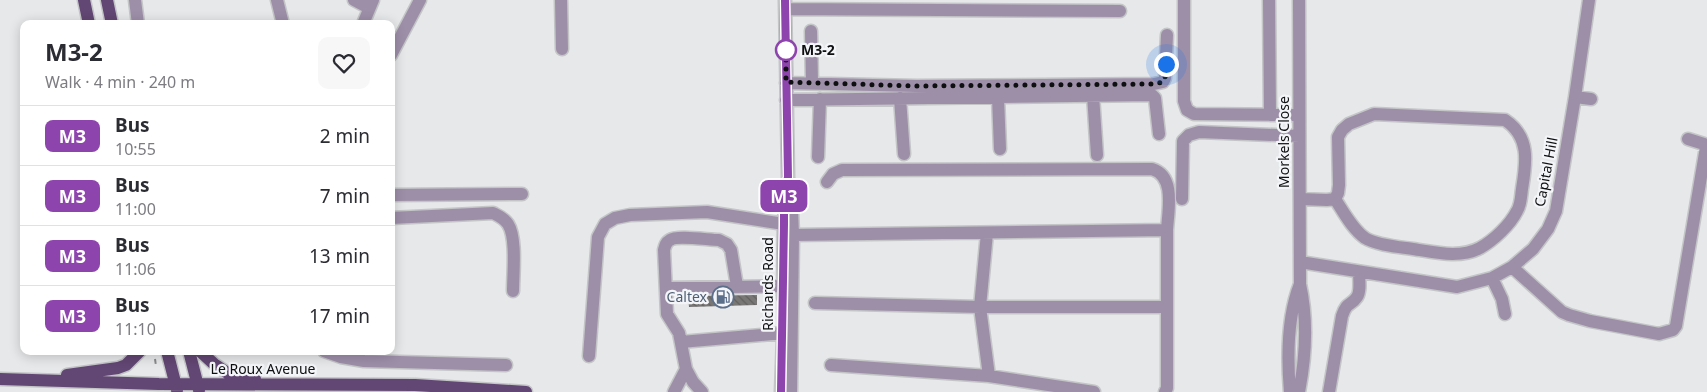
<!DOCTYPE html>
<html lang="en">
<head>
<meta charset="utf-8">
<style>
  body { margin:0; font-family:"Noto Sans",sans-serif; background:#f7f7f7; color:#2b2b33; height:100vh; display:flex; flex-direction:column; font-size:19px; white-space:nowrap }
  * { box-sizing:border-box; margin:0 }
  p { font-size:16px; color:#7c7c81 }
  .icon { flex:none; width:28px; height:28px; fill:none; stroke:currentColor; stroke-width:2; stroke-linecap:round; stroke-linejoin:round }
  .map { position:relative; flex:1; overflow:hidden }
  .details { position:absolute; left:20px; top:20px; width:375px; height:335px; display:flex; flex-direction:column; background:#fff; border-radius:10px; box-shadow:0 2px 12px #0003 }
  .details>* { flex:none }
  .badge { padding:0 10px; border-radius:8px; font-size:18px; line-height:32px }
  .you { position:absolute; width:25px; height:25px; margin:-12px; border:4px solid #fff; border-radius:50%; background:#1a73e8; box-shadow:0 0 0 8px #1a73e833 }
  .map>.badge { position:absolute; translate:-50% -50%; box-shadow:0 0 0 2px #fff }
  .round { display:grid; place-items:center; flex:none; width:52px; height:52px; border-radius:10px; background:#f7f7f7 }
  .headline { display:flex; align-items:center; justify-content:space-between; height:85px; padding:0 25px }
  h1 { font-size:24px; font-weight:700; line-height:38px }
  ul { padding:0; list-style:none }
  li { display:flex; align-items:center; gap:15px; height:60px; padding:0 25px; border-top:1px solid #e1e1e2 }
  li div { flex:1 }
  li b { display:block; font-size:19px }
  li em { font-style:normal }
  li .badge { min-width:55px; font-weight:700; text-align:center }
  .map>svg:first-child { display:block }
  .building { fill:url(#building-back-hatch) }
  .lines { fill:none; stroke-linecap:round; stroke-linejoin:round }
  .minor-casing { stroke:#c3c5c7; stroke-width:15 }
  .major-casing { stroke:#c3c5c7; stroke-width:15 }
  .path { stroke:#898a8c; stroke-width:2; stroke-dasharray:5 2.5; stroke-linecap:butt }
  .minor { stroke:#9e8fa9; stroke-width:12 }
  .major { stroke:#624673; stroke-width:12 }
  .line-casing { stroke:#fff; stroke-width:11 }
  .line { stroke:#8e44ad; stroke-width:8 }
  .walk { stroke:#0e0f10; stroke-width:5; stroke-dasharray:0 9 }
  .stop-dot { fill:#fff; stroke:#8e44ad; stroke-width:2.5 }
  .labels { text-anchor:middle; stroke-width:4.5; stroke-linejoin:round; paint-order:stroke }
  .stop-label { font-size:14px; font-weight:bold; fill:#0e0f10; stroke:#f3f5f8; text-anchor:start }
  .street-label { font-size:14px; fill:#0e0f10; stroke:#f3f5f8 }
  .service-label { font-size:14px; fill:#4e5e75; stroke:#f3f5f8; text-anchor:end }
</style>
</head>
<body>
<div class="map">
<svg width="1707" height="392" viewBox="0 0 1707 392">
  <defs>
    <pattern id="building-back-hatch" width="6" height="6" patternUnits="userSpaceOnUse" patternTransform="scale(1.25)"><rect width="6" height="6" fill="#797676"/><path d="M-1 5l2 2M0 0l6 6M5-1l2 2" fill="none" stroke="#625f5f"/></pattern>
  </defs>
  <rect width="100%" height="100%" fill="#e6e8ea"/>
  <path class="building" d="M 757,295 L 757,305 L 689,307 L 688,296 Z"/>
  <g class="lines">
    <g class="minor-casing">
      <path id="minor" d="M 135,0 L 138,24
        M 277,0 L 283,24
        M 354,0 L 369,8
        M 561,0 L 562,49
        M 785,0 L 788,177 L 792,210 L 793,235 L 791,392
        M 1184,0 L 1184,101 L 1187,110 L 1194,114 L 1299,115
        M 1269,0 L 1270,115
        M 1299,0 L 1300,284 C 1308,320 1306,356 1299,392
        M 785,9 L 1120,11
        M 363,24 L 373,0
        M 811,31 L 812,82
        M 391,55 L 420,0
        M 786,83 L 916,86 L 1154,84 L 1163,82 L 1165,78 L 1167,35
        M 1093,95 L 1097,155
        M 998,97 L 1000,149
        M 1575,97 L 1591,99
        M 900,98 L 904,154
        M 786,100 L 1152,95 L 1155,98 L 1159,134
        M 818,157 L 820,99
        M 827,182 L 833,174 L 842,170 L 1152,169 C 1176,176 1168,211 1167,230
        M 391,195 L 522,194
        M 1182,199 L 1183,141 L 1189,135 L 1199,132 L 1299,136
        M 1300,199 L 1327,200 L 1335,199 L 1338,193 L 1339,185 L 1338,137 L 1342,130 L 1349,124 L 1374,114 L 1505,120 C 1531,137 1526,164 1522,189 C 1521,196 1521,205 1517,211 C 1510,225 1494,240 1480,248 C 1459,259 1434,252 1413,249 C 1399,247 1376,245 1365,238 C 1352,229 1343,211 1335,199
        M 391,218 L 493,213 C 499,216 504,218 508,224 C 517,238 513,274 513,291
        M 987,233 L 980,307 L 989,376
        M 793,235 L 1167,230 L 1167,388 L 1165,392
        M 1300,262 L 1457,287 L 1492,278 L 1512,267 L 1533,249 L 1548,229 L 1556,211 L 1575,97 L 1589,0
        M 1512,267 L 1562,312 L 1569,315 L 1590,321 L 1659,334 L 1673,330 L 1676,326 L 1706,147 L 1704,144 L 1688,139
        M 1492,278 L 1502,299 L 1505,314
        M 666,288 L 791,286
        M 783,297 L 784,217
        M 815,303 L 980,307 L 1167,307
        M 681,342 L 783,333
        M 324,351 L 341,357 L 364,361 L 506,365
        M 589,356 L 598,237 L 605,224 L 615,218 L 630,215 L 707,212 L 784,224
        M 831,365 L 989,376 L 1094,392
        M 674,392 L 686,369
        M 702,392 L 693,382 L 686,369 L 679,333 L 667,314 L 664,250 C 665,246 666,242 670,240 C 677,235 709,240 719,240 L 727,244 L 731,250 L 737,286
        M 781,392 L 783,337
        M 1290,392 C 1287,357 1287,317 1300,284
        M 1329,392 L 1342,316 C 1347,301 1351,306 1357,297 C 1361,291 1359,279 1359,272"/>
    </g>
    <g class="major-casing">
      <path id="major" d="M 84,0 L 89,24
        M 107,0 L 112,24
        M 167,351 L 177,390
        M 189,351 L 199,390
        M 200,351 L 214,364 L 229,374 L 255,379
        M 67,375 L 118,368 L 126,365 L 140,351
        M 0,379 L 159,384 L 415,385 L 526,392"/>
    </g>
    <path class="path" d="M 155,359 L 156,366"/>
    <use href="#minor" class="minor"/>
    <use href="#major" class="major"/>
  </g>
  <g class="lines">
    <g class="line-casing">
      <path id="line" d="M 781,392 L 784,224 L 784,195 L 788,177 L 785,0"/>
    </g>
    <use href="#line" class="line"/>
    <path class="walk" d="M 786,50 L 786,46 L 786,82 L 916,86 L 1154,84 L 1163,82 L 1165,78 L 1166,64"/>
  </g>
  <defs>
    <g id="fuel-ring" transform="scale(1.125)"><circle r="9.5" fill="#f3f5f8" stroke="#5c6f8a" stroke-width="1.5"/><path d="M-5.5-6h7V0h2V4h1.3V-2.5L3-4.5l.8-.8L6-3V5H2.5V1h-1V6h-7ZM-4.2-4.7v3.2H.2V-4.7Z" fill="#5c6f8a"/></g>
  </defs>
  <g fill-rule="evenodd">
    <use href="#fuel-ring" x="723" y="297"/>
  </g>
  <circle class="stop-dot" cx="786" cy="50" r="10"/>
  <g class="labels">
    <g class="stop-label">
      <text x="801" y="55">M3-2</text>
    </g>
    <g class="street-label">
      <text transform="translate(1284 142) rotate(-90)" y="5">Morkels Close</text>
      <text transform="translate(1546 172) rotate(-79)" y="5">Capital Hill</text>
      <text transform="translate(768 284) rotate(-90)" y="5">Richards Road</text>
      <text x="263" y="374">Le Roux Avenue</text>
    </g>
    <g class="service-label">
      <text x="707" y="302">Caltex</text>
    </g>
  </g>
</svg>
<div class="you" style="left:1166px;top:64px"></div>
<b class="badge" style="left:784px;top:196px;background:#8e44ad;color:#fff">M3</b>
<section class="details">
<div class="headline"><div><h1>M3-2</h1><p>Walk · 4 min · 240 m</p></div><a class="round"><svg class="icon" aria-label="heart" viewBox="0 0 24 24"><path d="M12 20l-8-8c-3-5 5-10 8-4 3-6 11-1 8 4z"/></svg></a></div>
<ul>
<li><span class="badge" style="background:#8e44ad;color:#fff">M3</span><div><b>Bus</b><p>10:55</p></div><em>2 min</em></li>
<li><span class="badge" style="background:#8e44ad;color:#fff">M3</span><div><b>Bus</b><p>11:00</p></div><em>7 min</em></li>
<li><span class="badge" style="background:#8e44ad;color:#fff">M3</span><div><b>Bus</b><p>11:06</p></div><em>13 min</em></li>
<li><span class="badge" style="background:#8e44ad;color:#fff">M3</span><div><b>Bus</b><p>11:10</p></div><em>17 min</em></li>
</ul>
</section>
</div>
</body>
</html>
